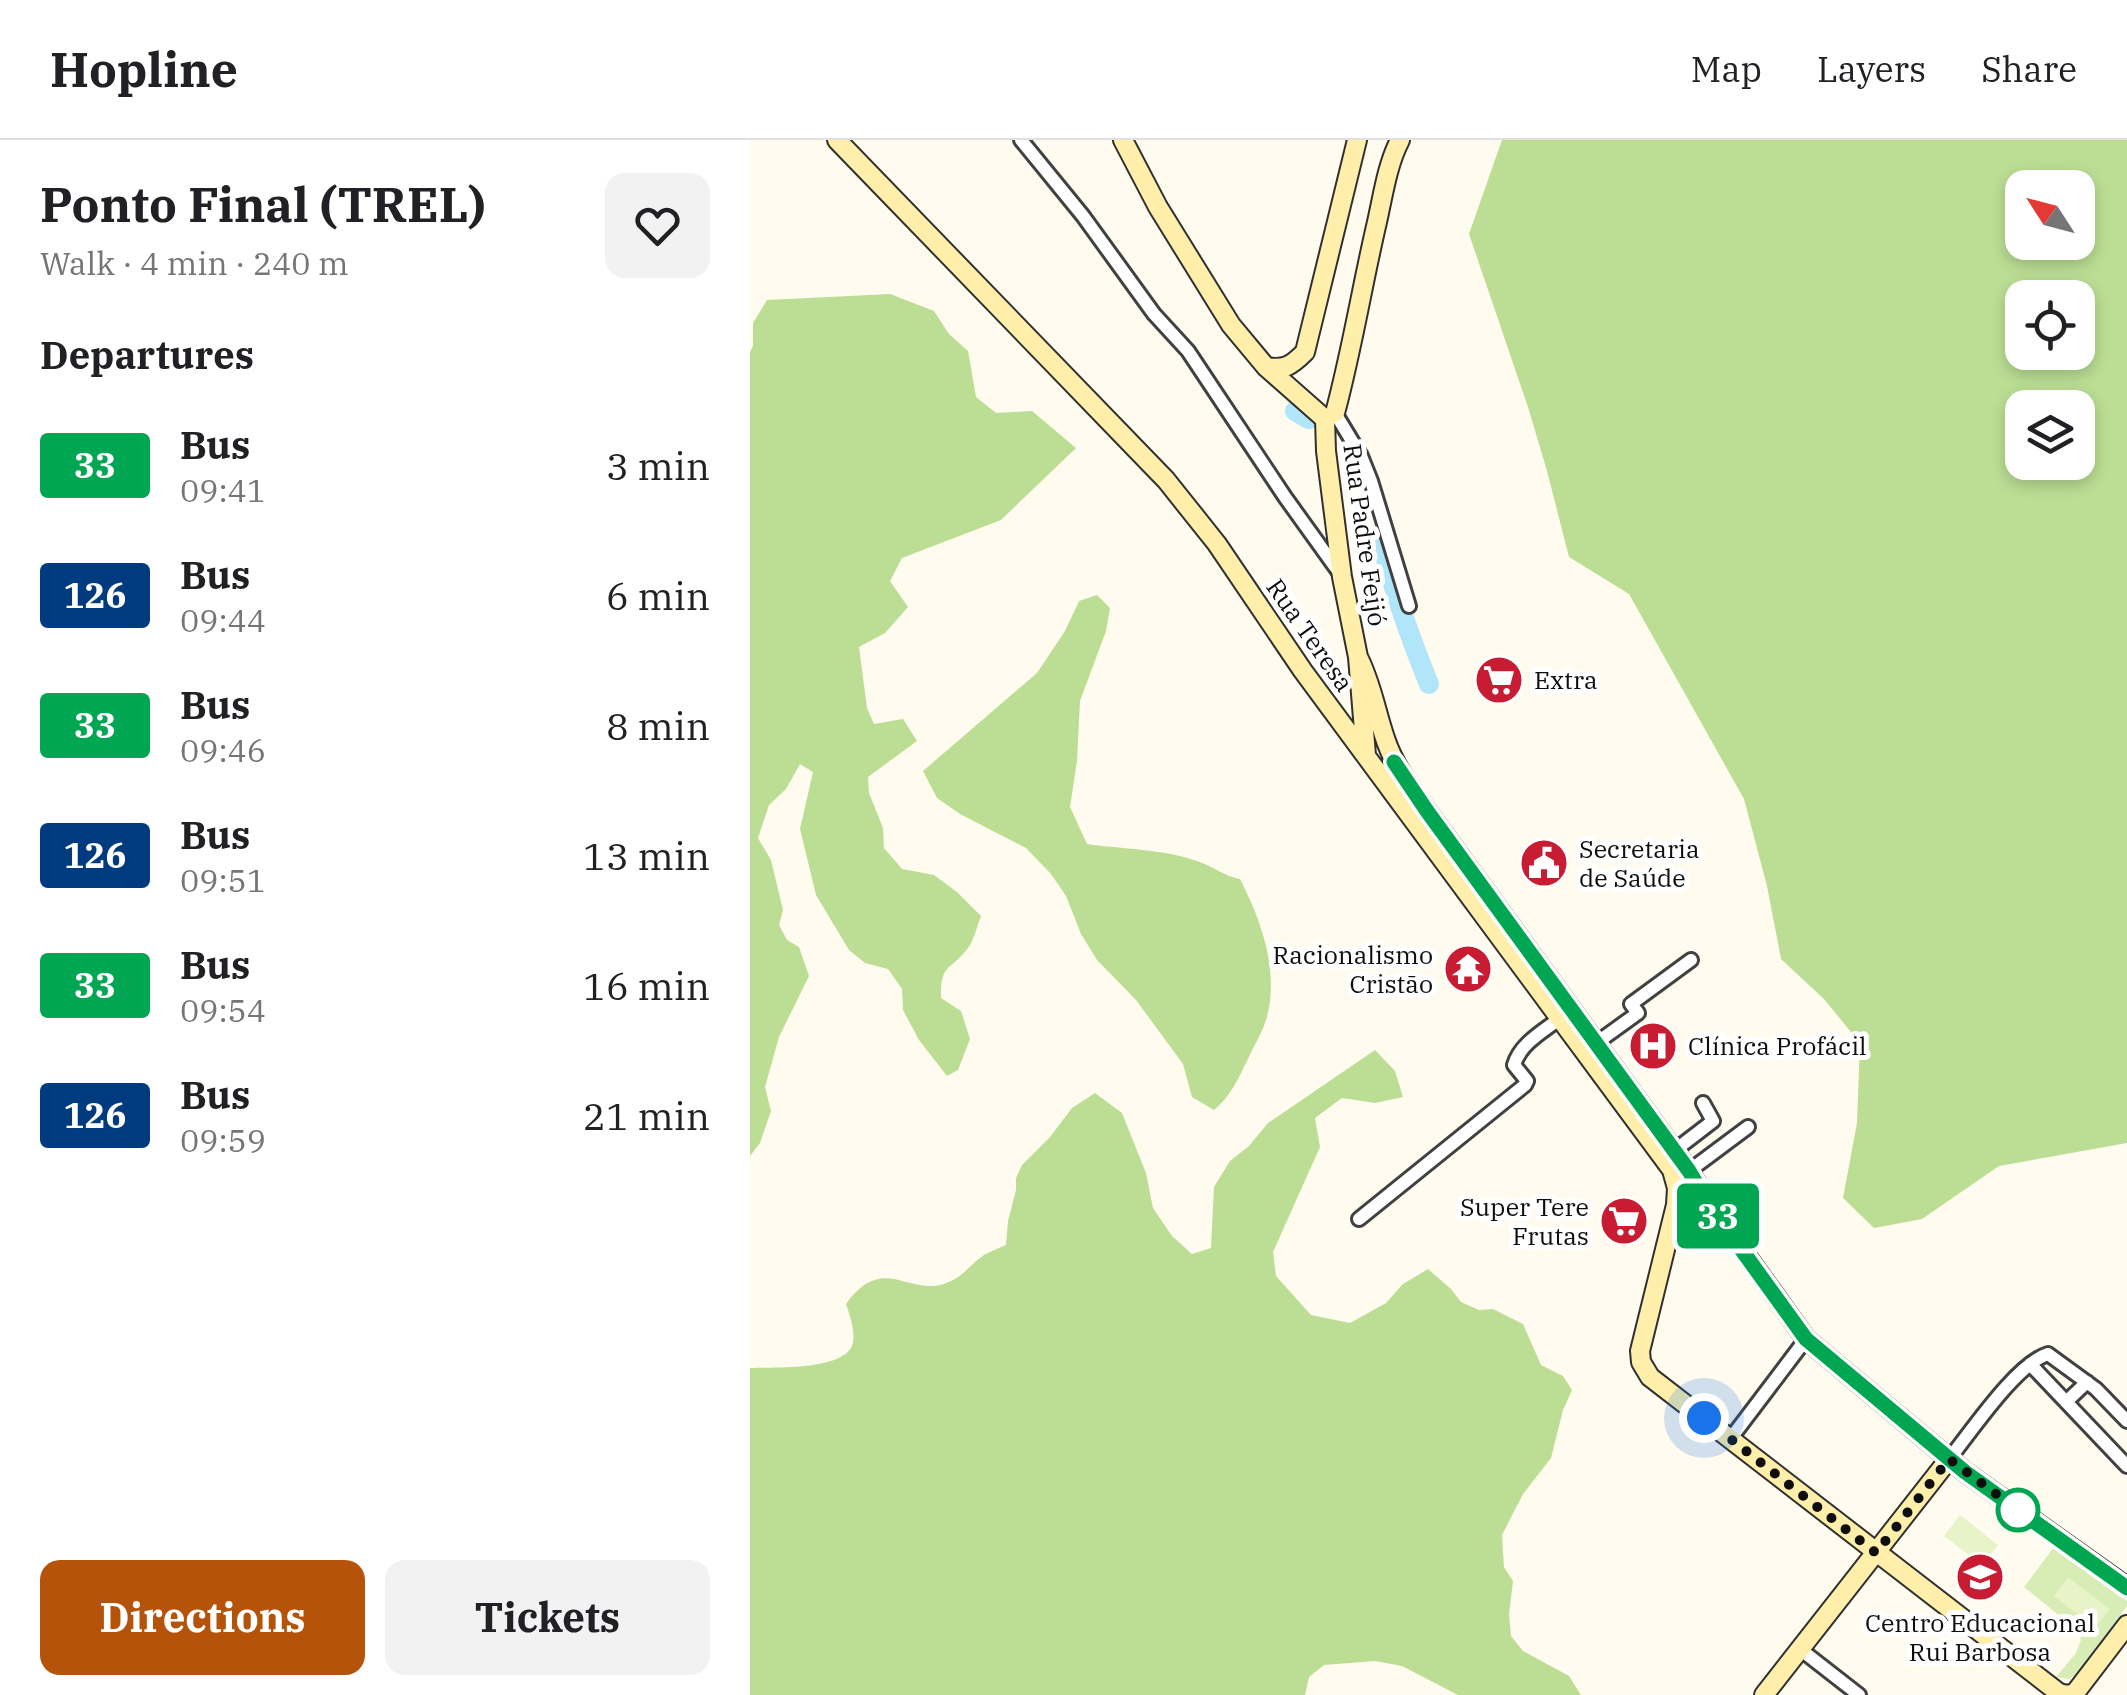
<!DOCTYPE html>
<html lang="en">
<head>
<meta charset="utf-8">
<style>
  body { margin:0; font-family:"IBM Plex Serif",serif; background:#f2f2f2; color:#202124; height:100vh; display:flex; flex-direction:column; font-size:38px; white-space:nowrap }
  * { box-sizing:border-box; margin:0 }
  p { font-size:32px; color:#757577 }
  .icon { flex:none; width:55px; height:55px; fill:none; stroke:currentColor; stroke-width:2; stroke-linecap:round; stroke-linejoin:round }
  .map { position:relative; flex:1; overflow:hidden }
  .drawer { display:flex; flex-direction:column; background:#fff; width:750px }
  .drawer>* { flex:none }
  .badge { padding:0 20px; border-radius:8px; font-size:35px; line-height:65px }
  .needle { width:65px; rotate:306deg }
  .fabs { position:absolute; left:1255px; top:30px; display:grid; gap:20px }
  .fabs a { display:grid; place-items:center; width:90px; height:90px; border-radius:20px; background:#fff; box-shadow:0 5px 15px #0003; font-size:50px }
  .you { position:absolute; width:50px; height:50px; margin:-25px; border:8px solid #fff; border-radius:50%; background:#1a73e8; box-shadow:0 0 0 15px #1a73e833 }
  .map>.badge { position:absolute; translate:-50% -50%; box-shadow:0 0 0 5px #fff }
  h2 { padding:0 40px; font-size:38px; line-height:90px }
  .round { display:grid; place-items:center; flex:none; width:105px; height:105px; border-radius:20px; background:#f2f2f2 }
  .head { display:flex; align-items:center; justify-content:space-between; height:170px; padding:0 40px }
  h1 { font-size:48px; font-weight:700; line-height:75px }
  .cta { display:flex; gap:20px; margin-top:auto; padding:20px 40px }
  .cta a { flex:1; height:115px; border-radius:20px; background:#b45309; color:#fff; font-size:40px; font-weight:700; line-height:115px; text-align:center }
  .cta a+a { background:#f2f2f2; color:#202124 }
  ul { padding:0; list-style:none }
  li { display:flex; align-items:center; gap:30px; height:130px; padding:0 40px }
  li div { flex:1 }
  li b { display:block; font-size:38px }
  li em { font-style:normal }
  li .badge { min-width:110px; font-weight:700; text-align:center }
  header { display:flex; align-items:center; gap:60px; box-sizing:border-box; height:140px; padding:0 50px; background:#fff; border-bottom:2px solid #e0e0e0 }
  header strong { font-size:48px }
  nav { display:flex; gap:55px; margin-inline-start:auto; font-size:35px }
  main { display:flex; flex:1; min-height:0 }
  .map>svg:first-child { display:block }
  .green { fill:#d7edb5 }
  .forest { fill:#bbde94; fill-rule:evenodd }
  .pitch { fill:#e8f3c8 }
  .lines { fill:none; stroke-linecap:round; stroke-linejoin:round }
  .river { stroke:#b0e5fa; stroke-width:20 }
  .street-casing { stroke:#414141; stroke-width:18 }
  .secondary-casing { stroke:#303030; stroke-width:22 }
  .street { stroke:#fff; stroke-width:12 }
  .secondary { stroke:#ffefaa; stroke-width:18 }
  .line-casing { stroke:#fff; stroke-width:22 }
  .line { stroke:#00a651; stroke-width:15 }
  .walk { stroke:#0e0e0e; stroke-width:10; stroke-dasharray:0 18 }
  .stop-dot { fill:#fff; stroke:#00a651; stroke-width:5 }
  .labels { text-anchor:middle; stroke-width:10; stroke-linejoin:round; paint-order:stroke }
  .street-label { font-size:25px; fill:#0e0e0e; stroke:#fff }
  .poi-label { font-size:25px; fill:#0e0e0e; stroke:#fff; text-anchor:start }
</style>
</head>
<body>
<header>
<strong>Hopline</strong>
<nav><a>Map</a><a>Layers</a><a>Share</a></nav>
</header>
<main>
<section class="drawer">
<div class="head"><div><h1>Ponto Final (TREL)</h1><p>Walk · 4 min · 240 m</p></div><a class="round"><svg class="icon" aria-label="heart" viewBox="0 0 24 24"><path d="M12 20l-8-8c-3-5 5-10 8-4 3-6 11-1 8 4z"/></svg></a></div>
<h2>Departures</h2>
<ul>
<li><span class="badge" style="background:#00a651;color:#fff">33</span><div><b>Bus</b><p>09:41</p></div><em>3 min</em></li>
<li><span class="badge" style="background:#003b80;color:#fff">126</span><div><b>Bus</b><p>09:44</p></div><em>6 min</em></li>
<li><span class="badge" style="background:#00a651;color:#fff">33</span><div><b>Bus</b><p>09:46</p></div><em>8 min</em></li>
<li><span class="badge" style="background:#003b80;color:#fff">126</span><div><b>Bus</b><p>09:51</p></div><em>13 min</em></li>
<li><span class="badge" style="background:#00a651;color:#fff">33</span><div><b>Bus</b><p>09:54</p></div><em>16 min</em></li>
<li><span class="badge" style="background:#003b80;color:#fff">126</span><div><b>Bus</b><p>09:59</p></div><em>21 min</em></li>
</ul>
<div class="cta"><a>Directions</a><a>Tickets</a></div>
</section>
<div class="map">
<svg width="1377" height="1555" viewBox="0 0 1377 1555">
  <rect width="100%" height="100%" fill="#fffbef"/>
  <path class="green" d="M 1304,1407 L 1377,1461 L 1377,1466 L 1325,1535 L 1319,1539 L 1306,1537 L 1326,1513 L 1331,1500 L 1327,1490 L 1274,1447 Z"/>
  <path class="forest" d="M 752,0 L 1377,0 L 1377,1003 L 1249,1026 L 1172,1079 L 1124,1088 L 1093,1058 L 1107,983 L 1110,903 L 1074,859 L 1031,819 L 1017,746 L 994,659 L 879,454 L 819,417 L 797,331 L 778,267 L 719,94 ZM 1272,48 L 1328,48 L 1328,102 L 1272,102 ZM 1272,158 L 1328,158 L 1328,212 L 1272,212 ZM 1272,268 L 1328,268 L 1328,322 L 1272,322 Z
    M 140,154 L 184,171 L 199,194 L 218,211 L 226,257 L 246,273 L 282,271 L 326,308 L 251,380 L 152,418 L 140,441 L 158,467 L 135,493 L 109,507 L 117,568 L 124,584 L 153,579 L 167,601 L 118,637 L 119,653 L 133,688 L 134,708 L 152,729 L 184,735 L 207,752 L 231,776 C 227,786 224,800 218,808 C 201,831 190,823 191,858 L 211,871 L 220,899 L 208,930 L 197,936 L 169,900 L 153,870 L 152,849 L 138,829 L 115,823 L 99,810 L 66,755 L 50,689 L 63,632 L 50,624 L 36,649 L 19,665 L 8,698 L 21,720 L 33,770 L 29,785 L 37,800 L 49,807 L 59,836 L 29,897 L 15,947 L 21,971 L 10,1003 L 0,1016 L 0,212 L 3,206 L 3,183 L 17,160 Z
    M 347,455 L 360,468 L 356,491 L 330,561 L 327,621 L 320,667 L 337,704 C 371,709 414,709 447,721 C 462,726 474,736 490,739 C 512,782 531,835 515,883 C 511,895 503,907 498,919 C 488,939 481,956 464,970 L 442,957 L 433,924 L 386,860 L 347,820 L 331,794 L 316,756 L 301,734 L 276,708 L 210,674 L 187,658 L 173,631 L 287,533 L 315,491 L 329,461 Z
    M 625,910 L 645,931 L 653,957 L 625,963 L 592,958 L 565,978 L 570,1007 L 523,1112 L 526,1136 L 561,1175 L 600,1183 L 636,1163 L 653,1144 L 678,1129 L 701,1149 L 711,1162 L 729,1170 L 743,1169 L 773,1184 L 791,1225 L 813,1236 L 822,1250 L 813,1270 L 801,1318 L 773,1354 L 752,1395 L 754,1427 L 763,1441 L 759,1474 L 761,1496 L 773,1511 L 819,1536 L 831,1555 L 708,1555 L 652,1526 L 625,1521 L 574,1525 L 559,1537 L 555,1555 L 0,1555 L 0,1228 C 24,1227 96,1231 103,1203 C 105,1190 100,1176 96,1164 C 136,1109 161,1163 203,1140 C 215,1134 223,1122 234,1115 C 241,1111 249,1108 256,1105 L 258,1081 L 266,1050 L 266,1038 L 272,1025 L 300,997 L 322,968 L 345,953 L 372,973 L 396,1033 L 403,1068 L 422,1096 L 442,1114 L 461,1108 L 464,1047 L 480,1021 L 499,1006 L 518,983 Z"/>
  <path class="pitch" d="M 1210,1375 L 1248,1405 L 1232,1425 L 1194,1396 Z
    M 1318,1437 L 1360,1469 L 1345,1488 L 1304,1456 Z"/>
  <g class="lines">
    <path class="river" d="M 545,271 L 559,279
      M 630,396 C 642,447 659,495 679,544"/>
    <g class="street-casing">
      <path id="street" d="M 271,0 L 333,76 L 404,174 L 438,211 L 535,357 L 591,435
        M 577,278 L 585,273 L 611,316 L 621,341 L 659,466
        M 845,904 L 888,873 L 881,864 L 941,820
        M 924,1011 L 963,981 L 953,963
        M 939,1031 L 998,987
        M 609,1079 L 775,945 L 777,941 L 764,925 C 770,904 792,892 809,879
        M 1280,1224 L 1377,1326
        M 1316,1262 L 1337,1242
        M 981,1298 L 1056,1199
        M 1199,1319 C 1221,1292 1266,1224 1298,1214 L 1346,1249 L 1377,1281
        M 1050,1509 L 1109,1555"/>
    </g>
    <g class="secondary-casing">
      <path id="secondary" d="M 87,0 L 416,340 L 467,404 L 553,531 L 922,1030 L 927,1048 L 926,1065 L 890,1211 L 891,1222 L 900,1237 L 1309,1553 L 1317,1555 L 1325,1553 L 1377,1485
        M 373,0 L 408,67 L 481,185 L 516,227 L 575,279 L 576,311 L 592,437 L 608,517 L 616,615
        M 516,227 C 535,230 541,226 555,212 L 607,0
        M 585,273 C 602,210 612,146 627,82 C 633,56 637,25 650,0
        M 608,517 C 622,544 626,573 636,601 C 645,627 662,649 677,671 L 939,1031 L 961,1066 L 1056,1199 L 1215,1332 L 1377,1447
        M 1014,1555 L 1199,1319"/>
    </g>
    <use href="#street" class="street"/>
    <use href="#secondary" class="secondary"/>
  </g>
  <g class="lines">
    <g class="line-casing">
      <path id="line" d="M 644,622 L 677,671 L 939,1031 L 960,1066 L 1056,1199 L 1215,1332 L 1377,1448"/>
    </g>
    <use href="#line" class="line"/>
    <path class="walk" d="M 954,1278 L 1126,1413 L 1199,1319 L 1268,1370"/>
  </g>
  <defs>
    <g id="supermarket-disc" transform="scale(2.5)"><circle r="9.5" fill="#c81c32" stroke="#fff"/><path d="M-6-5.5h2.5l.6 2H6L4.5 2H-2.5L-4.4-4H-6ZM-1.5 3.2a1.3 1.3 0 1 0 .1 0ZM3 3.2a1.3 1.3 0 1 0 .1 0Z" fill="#fff"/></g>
    <g id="civic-disc" transform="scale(2.5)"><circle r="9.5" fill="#c81c32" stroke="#fff"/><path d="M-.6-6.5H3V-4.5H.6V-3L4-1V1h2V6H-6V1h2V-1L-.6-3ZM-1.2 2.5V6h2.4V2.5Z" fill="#fff"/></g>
    <g id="temple-disc" transform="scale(2.5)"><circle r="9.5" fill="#c81c32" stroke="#fff"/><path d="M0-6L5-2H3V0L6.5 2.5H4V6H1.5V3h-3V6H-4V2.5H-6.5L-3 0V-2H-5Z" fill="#fff"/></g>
    <g id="hospital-disc" transform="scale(2.5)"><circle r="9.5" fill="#c81c32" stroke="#fff"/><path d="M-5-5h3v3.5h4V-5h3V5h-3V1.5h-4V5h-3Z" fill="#fff"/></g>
    <g id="school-disc" transform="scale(2.5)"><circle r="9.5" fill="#c81c32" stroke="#fff"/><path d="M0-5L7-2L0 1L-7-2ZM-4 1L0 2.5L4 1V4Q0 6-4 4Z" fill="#fff"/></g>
  </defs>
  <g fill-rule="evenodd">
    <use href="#supermarket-disc" x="749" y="540"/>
    <use href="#civic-disc" x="794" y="723"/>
    <use href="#temple-disc" x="718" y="829"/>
    <use href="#hospital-disc" x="903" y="906"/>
    <use href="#supermarket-disc" x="874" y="1081"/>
    <use href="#school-disc" x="1230" y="1437"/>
  </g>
  <circle class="stop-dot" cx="1268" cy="1370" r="20"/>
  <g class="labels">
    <g class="street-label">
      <text transform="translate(615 395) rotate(82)" y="9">Rua Padre Feijó</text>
      <text transform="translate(560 495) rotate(55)" y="9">Rua Teresa</text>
    </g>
    <g class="poi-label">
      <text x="784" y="549">Extra</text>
      <text x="829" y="718">Secretaria<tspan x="829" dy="29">de Saúde</tspan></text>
      <text x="683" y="824" text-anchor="end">Racionalismo<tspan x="683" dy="29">Cristão</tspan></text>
      <text x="938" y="915">Clínica Profácil</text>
      <text x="839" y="1076" text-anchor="end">Super Tere<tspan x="839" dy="29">Frutas</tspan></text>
      <text x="1230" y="1492" text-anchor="middle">Centro Educacional<tspan x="1230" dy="29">Rui Barbosa</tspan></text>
    </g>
  </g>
</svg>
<div class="fabs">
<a><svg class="needle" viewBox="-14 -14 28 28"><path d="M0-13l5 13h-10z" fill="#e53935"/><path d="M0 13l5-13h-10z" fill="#757577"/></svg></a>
<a><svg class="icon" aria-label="locate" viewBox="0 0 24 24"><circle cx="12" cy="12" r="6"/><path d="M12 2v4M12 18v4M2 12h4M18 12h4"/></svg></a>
<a><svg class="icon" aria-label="layers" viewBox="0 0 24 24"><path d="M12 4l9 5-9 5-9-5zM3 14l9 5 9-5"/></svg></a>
</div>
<div class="you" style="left:954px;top:1278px"></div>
<b class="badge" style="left:968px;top:1076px;background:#00a651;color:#fff">33</b>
</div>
</main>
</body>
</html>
